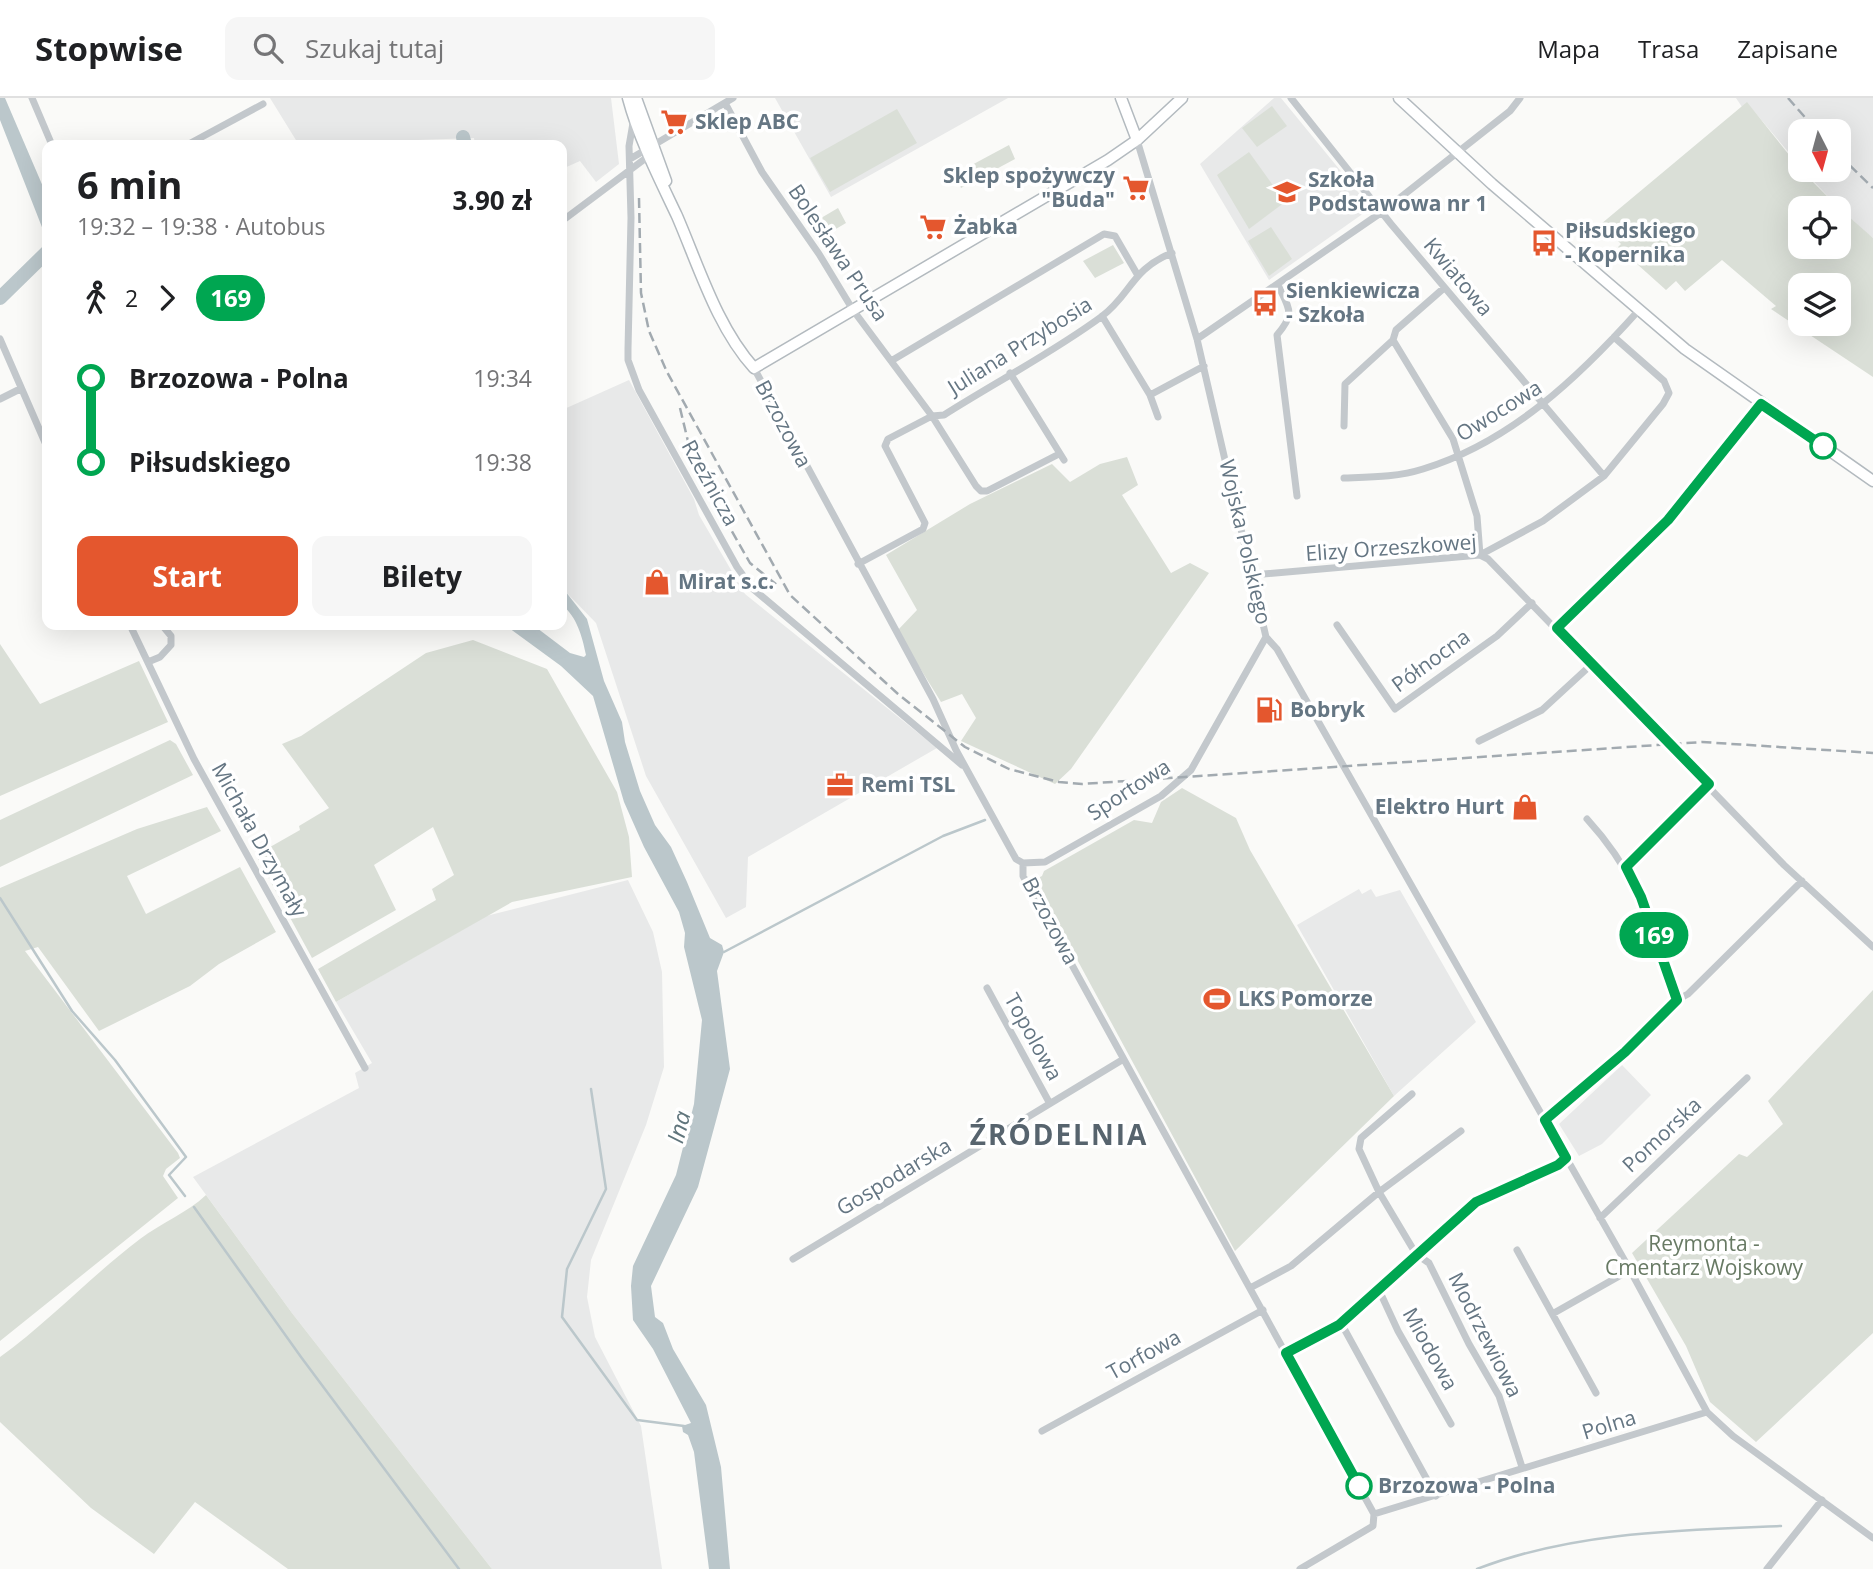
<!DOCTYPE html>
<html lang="pl">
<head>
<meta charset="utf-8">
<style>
  body { margin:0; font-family:"Open Sans",sans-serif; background:#f6f6f6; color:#202124; height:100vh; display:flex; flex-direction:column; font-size:26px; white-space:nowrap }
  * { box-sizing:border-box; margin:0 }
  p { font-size:23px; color:#757577 }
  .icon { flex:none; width:38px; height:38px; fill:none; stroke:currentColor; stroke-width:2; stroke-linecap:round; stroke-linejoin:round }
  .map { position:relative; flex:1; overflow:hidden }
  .details { position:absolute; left:42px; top:42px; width:525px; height:490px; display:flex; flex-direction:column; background:#fff; border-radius:14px; box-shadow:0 7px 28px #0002 }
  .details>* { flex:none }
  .badge { padding:0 14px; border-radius:23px; font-size:24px; line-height:46px }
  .needle { width:46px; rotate:174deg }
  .fabs { position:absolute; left:1788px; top:21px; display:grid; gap:14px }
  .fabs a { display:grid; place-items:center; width:63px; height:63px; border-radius:14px; background:#fff; box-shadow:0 7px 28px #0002; font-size:35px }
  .map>.badge { position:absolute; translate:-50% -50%; box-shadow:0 0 0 4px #fff }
  .legs { display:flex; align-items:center; gap:10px; height:77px; padding:0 35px; font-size:23px }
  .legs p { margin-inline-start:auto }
  .overview { display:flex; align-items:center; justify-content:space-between; height:119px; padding:0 35px }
  h1 { font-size:38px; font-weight:700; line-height:52px }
  .button { display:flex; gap:14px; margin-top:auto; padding:14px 35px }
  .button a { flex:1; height:80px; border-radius:14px; background:#e4572e; color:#fff; font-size:28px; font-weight:700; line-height:80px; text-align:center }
  .button a+a { background:#f6f6f6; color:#202124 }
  ul { padding:0 35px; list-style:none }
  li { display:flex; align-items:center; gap:24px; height:84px; font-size:26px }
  li i { display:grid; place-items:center; width:10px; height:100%; margin:0 9px; background:currentColor }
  li i::after { content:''; width:18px; height:18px; margin:-9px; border:5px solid; border-radius:50%; background:#fff }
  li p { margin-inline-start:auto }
  li:first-child i { background:linear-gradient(#0000 50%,currentColor 0) }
  li:last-child i { background:linear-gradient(currentColor 50%,#0000 0) }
  header { display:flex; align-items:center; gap:42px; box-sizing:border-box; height:98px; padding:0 35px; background:#fff; border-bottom:2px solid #e0e0e0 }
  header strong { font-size:33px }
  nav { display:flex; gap:38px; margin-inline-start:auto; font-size:24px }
  .search { width:490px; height:63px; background:#f6f6f6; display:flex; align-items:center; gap:18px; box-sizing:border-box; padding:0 24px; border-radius:14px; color:#757577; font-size:26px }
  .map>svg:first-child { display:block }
  .built { fill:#e8e9e9 }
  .green { fill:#dadfd7; fill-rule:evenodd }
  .water { fill:#bbc7cb }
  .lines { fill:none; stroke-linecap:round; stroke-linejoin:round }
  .stream { stroke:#bbc7cb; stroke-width:2.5 }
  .river { stroke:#bbc7cb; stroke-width:14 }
  .secondary-casing { stroke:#b3babf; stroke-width:13 }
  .street { stroke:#c3c8cc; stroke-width:7 }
  .secondary { stroke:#fff; stroke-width:10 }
  .rail { stroke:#a2aab0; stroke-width:2.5; stroke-dasharray:10 5; stroke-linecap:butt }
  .line-1-casing { stroke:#fff; stroke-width:16 }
  .line-1 { stroke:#00a651; stroke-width:10 }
  .stop-1-dot { fill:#fff; stroke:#00a651; stroke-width:3.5 }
  .labels { text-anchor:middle; stroke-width:7; stroke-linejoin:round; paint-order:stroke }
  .poi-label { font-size:21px; font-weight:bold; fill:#657683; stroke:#fff; text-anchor:start }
  .street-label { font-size:21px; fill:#657683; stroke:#fff }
  .park-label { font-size:21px; fill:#687a64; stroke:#fff }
  .stop-label { font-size:21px; font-weight:bold; fill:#657683; stroke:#fff; text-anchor:start }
  .water-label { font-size:23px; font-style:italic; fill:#60757c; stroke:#fff }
  .district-label { font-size:28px; font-weight:bold; letter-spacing:2px; fill:#57646e; stroke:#fff }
</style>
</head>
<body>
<header>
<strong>Stopwise</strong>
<div class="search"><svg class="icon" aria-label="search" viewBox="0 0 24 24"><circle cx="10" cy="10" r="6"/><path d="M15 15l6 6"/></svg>Szukaj tutaj</div>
<nav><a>Mapa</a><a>Trasa</a><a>Zapisane</a></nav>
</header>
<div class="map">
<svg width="1873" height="1471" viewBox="0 0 1873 1471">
  <rect width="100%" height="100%" fill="#fafaf8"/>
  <path class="built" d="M 270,0 L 611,0 L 619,66 L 596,84 L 580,63 L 562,71 L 562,47 L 475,47 L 474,40 L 418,42 L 403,47 L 348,47 L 344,42 L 336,47 L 299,47 Z
    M 775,0 L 1008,0 L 831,99 Z
    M 1274,0 L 1281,0 L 1371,110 L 1269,182 L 1200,66 Z
    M 1736,0 L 1873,0 L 1873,140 L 1853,125 L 1803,72 L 1839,72 L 1839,33 L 1801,33 L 1801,69 L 1747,5 L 1742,9 Z
    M 629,282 L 694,401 L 699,417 L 745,496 L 937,650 L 748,759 L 746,809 L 726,820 L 646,678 L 596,525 L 562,490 L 562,312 Z
    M 628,782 L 653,834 L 662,874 L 664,969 L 646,1027 L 591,1162 L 587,1199 L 595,1239 L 641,1328 L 662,1471 L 492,1471 L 292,1215 L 193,1079 L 359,990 L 355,975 L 372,965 L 336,904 L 486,818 Z
    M 1359,791 L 1362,796 L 1371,791 L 1376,799 L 1400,792 L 1476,924 L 1394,998 L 1297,827 Z
    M 1622,967 L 1651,997 L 1602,1046 L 1579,1058 L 1559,1026 Z"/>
  <path class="green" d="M 1747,4 L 1801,72 L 1839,110 L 1801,110 L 1801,149 L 1839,149 L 1839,110 L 1873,140 L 1873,279 L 1771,211 L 1776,208 L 1722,162 L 1685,193 L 1676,183 L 1666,192 L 1618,149 L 1621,146 L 1601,126 ZM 1801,187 L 1839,187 L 1839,226 L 1801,226 Z
    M 1272,8 L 1287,28 L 1257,49 L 1242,30 Z
    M 897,11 L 917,45 L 830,94 L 810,60 Z
    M 1009,47 L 1015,61 L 961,90 L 955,76 Z
    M 1249,54 L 1285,104 L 1249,131 L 1217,77 Z
    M 838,110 L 846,125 L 824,138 L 816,123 Z
    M 1271,129 L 1292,161 L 1269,178 L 1248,143 Z
    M 1113,147 L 1124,165 L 1095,180 L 1083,163 Z
    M 1127,359 L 1138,387 L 1122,397 L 1171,475 L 1190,465 L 1209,475 L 1071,671 L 1055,686 L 961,643 L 976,620 L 962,596 L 941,604 L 897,533 L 917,512 L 886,457 L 970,406 L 1052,366 L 1070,384 L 1100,366 Z
    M 473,542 L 547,571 L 617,694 L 629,739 L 632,779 L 512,804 L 336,904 L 318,871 L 436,802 L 432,791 L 454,777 L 433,729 L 374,767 L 396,812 L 312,860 L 256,757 L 300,732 L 299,728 L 329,710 L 282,646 L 301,638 L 426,555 Z
    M 0,546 L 40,606 L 139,563 L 168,624 L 0,698 Z
    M 170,642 L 176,646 L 193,677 L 0,769 L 0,722 Z
    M 1182,690 L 1236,720 L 1250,752 L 1394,998 L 1235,1153 L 1034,782 L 1042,778 L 1044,773 L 1134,722 L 1152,725 L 1161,704 Z
    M 207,709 L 221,733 L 127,778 L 146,816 L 240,769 L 276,834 L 219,866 L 190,888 L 99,933 L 38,849 L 25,853 L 178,1055 L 180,1060 L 166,1071 L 163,1078 L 178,1100 L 0,1243 L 0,790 L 137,731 Z
    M 1873,892 L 1873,1235 L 1756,1344 L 1710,1304 L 1686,1248 L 1632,1155 L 1739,1056 L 1747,1059 L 1783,1026 L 1768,1003 Z
    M 206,1097 L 292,1215 L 492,1471 L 288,1471 L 195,1404 L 154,1456 L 91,1410 L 0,1324 L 0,1259 C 50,1223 91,1178 140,1141 C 161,1125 187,1115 206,1097 Z"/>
  <path class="water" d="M 0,0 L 5,0 L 47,98 L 47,142 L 0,22 Z
    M 562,489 L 587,521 L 604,583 L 622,624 L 625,644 L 640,693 L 655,727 L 671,749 L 687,784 L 710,840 L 722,847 L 724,854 L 717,873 L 730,971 L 698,1089 L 651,1188 L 655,1219 L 663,1225 L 673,1251 L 706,1307 L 721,1369 L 730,1471 L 709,1471 L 694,1354 L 688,1337 L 683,1334 L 682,1328 L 691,1325 L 653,1251 L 633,1222 L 631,1188 L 633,1168 L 676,1077 L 694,1006 L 702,922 L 684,849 L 685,835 L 679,814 L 644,749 L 624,704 L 593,598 L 561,568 L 505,527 L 533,527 L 570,555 L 584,559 L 586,557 C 582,538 577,519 562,507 Z"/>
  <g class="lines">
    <path class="stream" d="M 0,800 L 72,913 L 115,962 L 186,1059 L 169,1077 L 185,1098
      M 724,854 L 943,738 L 985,722
      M 591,991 L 606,1091 L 567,1171 L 562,1219 L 637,1322 L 684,1328
      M 194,1109 L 301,1259 L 459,1471
      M 1477,1471 C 1572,1434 1680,1432 1781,1428"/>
    <path class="river" d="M 463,39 L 465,47
      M 0,200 L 47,154"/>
    <g class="secondary-casing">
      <path id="secondary" d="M 628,0 C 639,41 659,80 677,118 C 699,169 717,229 754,270 L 1108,62 L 1137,42 L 1182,0
        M 636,0 L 666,83
        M 1121,0 L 1137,42
        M 1399,0 L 1492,86 L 1685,251 L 1873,383"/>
    </g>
    <path class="street" d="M 32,0 L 52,47
      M 1291,0 L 1391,126 L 1604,378
      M 725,5 L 762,74 L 819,156 L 853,212 L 932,318 L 976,388 L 981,393 L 987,393 L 1059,356
      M 634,19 L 629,48 L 631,120 L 628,251 L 628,262 L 639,292 L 737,469 L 752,490 L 962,667
      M 1137,42 L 1197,241 L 1266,539 L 1277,551 L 1630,1172 L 1707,1314 L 1733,1338 L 1873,1440
      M 187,47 L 263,6
      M 630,61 L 733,0
      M 562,123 L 646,60 L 648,54
      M 1278,187 C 1289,211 1296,215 1277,237 L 1297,398
      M 1102,218 L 1150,297 L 1158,319
      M 0,241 L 47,349
      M 1197,241 L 1382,114 L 1510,13 L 1520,0
      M 1393,242 L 1453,341 L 1477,418 L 1480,457
      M 891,263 L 1104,136 L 1115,138 L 1137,176
      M 754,270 L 933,601 L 956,652 L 1016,761 L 1023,765 L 1045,764 L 1161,698 L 1191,672 L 1266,539
      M 1010,275 L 1064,362
      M 1150,297 L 1204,268
      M 0,301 L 20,291
      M 1344,328 L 1345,286 L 1393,242 L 1396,232 L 1444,190
      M 1344,380 C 1371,379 1398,379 1423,371 C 1511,344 1579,279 1639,212
      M 1480,457 L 1543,423 L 1604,378 L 1663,306 L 1669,295 L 1664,283 L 1614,239
      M 858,466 L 923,431 L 925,425 L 885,348 L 888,341 L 932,318 L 944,317 C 996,284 1052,255 1101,219 C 1131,197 1131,171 1172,155
      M 1252,477 L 1480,457 L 1488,461 L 1784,767 L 1873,849
      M 130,527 L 194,661 L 365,970
      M 1337,527 L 1395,611 L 1497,538 L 1532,505
      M 1557,530 L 1669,422 L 1761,306
      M 148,564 L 160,559 L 171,547 L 171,538 L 162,527
      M 1479,643 L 1542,612 L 1592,566
      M 1587,721 C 1641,780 1651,829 1677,902
      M 1023,765 L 1023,778 L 1374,1416 L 1373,1428 L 1300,1471
      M 1626,769 L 1709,686
      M 987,890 L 1049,1004
      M 1412,996 L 1361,1040 L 1359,1051 L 1379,1094 L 1416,1156 L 1429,1165 L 1469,1246 L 1499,1298 L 1522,1369
      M 1545,1022 L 1624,954 L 1677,902 L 1688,896 L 1802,783
      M 1600,1120 L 1747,980
      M 1517,1152 L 1596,1295
      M 793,1161 L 1122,962
      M 1250,1190 L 1291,1168 L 1379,1094 L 1461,1033
      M 1379,1192 L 1398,1233 L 1451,1326
      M 1554,1215 L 1630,1172
      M 1341,1225 L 1436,1398
      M 1286,1255 L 1339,1228 L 1476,1104 L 1558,1067 L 1566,1060
      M 1042,1333 L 1263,1212
      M 1374,1416 L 1707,1314
      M 1767,1471 L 1822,1402"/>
    <use href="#secondary" class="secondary"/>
    <path class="rail" d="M 1788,0 L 1817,33
      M 1839,57 L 1873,90
      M 639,100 L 641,195 L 649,233 L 667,274 L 790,497 L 898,596 L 965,649 L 1009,671 L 1059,684 L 1082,686 L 1702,644 L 1873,655
      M 680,310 L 692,360 L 701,379 L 750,465 L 777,487"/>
  </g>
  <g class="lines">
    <g class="line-1-casing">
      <path id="line-1" d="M 1359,1388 L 1286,1255 L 1339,1227 L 1476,1104 L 1558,1067 L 1566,1060 L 1545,1022 L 1625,954 L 1677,902 L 1641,799 L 1626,769 L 1709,686 L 1557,530 L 1668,422 L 1761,306 L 1823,348"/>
    </g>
    <use href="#line-1" class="line-1"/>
  </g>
  <defs>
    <g id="supermarket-bare" transform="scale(2.1)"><path d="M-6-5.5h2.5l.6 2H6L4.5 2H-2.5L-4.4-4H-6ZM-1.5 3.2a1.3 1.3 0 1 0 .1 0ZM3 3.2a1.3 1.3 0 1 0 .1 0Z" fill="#e4572e" stroke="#fff" stroke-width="2.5" paint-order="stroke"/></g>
    <g id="school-bare" transform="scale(2.1)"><path d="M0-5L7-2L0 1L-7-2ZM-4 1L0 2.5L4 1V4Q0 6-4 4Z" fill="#e4572e" stroke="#fff" stroke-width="2.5" paint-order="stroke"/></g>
    <g id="bus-bare" transform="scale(2.1)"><path d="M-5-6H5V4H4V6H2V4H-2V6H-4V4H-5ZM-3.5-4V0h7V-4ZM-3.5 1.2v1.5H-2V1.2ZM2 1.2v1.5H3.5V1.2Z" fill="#e4572e" stroke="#fff" stroke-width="2.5" paint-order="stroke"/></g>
    <g id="shop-bare" transform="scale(2.1)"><path d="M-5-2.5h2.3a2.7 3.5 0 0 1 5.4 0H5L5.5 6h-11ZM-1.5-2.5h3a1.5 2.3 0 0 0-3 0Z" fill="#e4572e" stroke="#fff" stroke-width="2.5" paint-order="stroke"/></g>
    <g id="fuel-bare" transform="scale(2.1)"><path d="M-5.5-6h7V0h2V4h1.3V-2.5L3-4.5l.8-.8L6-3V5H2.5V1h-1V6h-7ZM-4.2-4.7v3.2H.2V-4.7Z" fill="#e4572e" stroke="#fff" stroke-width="2.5" paint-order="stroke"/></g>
    <g id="office-bare" transform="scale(2.1)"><path d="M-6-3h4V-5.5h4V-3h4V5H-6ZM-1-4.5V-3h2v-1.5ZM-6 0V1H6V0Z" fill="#e4572e" stroke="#fff" stroke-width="2.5" paint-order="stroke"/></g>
    <g id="stadium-bare" transform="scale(2.1)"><path d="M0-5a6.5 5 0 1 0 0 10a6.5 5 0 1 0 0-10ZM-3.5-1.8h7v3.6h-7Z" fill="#e4572e" stroke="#fff" stroke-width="2.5" paint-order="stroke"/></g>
  </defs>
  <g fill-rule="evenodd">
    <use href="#supermarket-bare" x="674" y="24"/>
    <use href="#supermarket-bare" x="1136" y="90"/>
    <use href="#school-bare" x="1287" y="94"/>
    <use href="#supermarket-bare" x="933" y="129"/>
    <use href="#bus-bare" x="1544" y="145"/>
    <use href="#bus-bare" x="1265" y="205"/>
    <use href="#shop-bare" x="657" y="484"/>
    <use href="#fuel-bare" x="1269" y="612"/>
    <use href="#office-bare" x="840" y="687"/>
    <use href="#shop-bare" x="1525" y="709"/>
    <use href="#stadium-bare" x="1217" y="901"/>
  </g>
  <g class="stop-1-dot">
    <circle cx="1823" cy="348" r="12"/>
    <circle cx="1359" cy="1388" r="12"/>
  </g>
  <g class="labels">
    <g class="poi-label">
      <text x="695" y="31">Sklep ABC</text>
      <text x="1115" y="85" text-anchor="end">Sklep spożywczy<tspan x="1115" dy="24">"Buda"</tspan></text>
      <text x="1308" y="89">Szkoła<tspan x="1308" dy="24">Podstawowa nr 1</tspan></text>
      <text x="954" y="136">Żabka</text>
      <text x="1565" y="140">Piłsudskiego<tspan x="1565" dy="24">- Kopernika</tspan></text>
      <text x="1286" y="200">Sienkiewicza<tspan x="1286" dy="24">- Szkoła</tspan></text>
      <text x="678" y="491">Mirat s.c.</text>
      <text x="1290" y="619">Bobryk</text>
      <text x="861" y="694">Remi TSL</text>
      <text x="1504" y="716" text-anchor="end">Elektro Hurt</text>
      <text x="1238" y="908">LKS Pomorze</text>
    </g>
    <g class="street-label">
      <text transform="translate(838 155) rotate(56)" y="7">Bolesława Prusa</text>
      <text transform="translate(1458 179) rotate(50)" y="7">Kwiatowa</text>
      <text transform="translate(1020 248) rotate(-32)" y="7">Juliana Przybosia</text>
      <text transform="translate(1499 313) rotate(-32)" y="7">Owocowa</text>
      <text transform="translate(783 326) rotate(62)" y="7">Brzozowa</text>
      <text transform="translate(710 385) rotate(61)" y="7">Rzeźnicza</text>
      <text transform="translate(1245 444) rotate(77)" y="7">Wojska Polskiego</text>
      <text transform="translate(1391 450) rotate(-4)" y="7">Elizy Orzeszkowej</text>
      <text transform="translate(1431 563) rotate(-36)" y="7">Północna</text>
      <text transform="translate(1129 692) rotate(-33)" y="7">Sportowa</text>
      <text transform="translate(259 742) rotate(61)" y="7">Michała Drzymały</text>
      <text transform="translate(1050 823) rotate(62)" y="7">Brzozowa</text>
      <text transform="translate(1033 939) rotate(61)" y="7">Topolowa</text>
      <text transform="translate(1662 1037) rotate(-43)" y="7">Pomorska</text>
      <text transform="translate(894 1079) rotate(-31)" y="7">Gospodarska</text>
      <text transform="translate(1485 1237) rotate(63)" y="7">Modrzewiowa</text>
      <text transform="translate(1430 1251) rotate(61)" y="7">Miodowa</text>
      <text transform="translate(1144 1257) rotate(-29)" y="7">Torfowa</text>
      <text transform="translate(1609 1327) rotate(-17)" y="7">Polna</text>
    </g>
    <g class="park-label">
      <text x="1704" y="1153">Reymonta -<tspan x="1704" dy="24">Cmentarz Wojskowy</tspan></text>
    </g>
    <g class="stop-label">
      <text x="1378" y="1395">Brzozowa - Polna</text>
    </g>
    <g class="water-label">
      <text transform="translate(679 1029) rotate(-75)" y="8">Ina</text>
    </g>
    <g class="district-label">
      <text x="1059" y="1047">ŹRÓDELNIA</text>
    </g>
  </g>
</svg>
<div class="fabs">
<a><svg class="needle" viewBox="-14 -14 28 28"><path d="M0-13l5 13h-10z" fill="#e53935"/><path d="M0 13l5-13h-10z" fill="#757577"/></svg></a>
<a><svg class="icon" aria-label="locate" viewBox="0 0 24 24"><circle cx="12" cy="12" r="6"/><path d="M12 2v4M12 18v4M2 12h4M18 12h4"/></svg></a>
<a><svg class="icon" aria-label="layers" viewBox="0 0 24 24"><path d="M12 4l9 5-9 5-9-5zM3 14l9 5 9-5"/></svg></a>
</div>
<b class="badge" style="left:1654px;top:837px;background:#00a651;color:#fff">169</b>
<section class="details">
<div class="overview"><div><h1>6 min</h1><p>19:32 – 19:38 · Autobus</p></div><b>3.90 zł</b></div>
<div class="legs"><svg class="icon" aria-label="walk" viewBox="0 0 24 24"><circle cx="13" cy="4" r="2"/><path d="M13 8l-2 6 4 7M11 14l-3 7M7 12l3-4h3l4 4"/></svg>2<svg class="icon" aria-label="forward" viewBox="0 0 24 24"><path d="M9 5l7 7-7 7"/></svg><b class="badge" style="background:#00a651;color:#fff">169</b></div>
<ul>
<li><i style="color:#00a651"></i><b>Brzozowa - Polna</b><p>19:34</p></li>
<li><i style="color:#00a651"></i><b>Piłsudskiego</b><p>19:38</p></li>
</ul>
<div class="button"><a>Start</a><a>Bilety</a></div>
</section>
</div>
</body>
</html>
